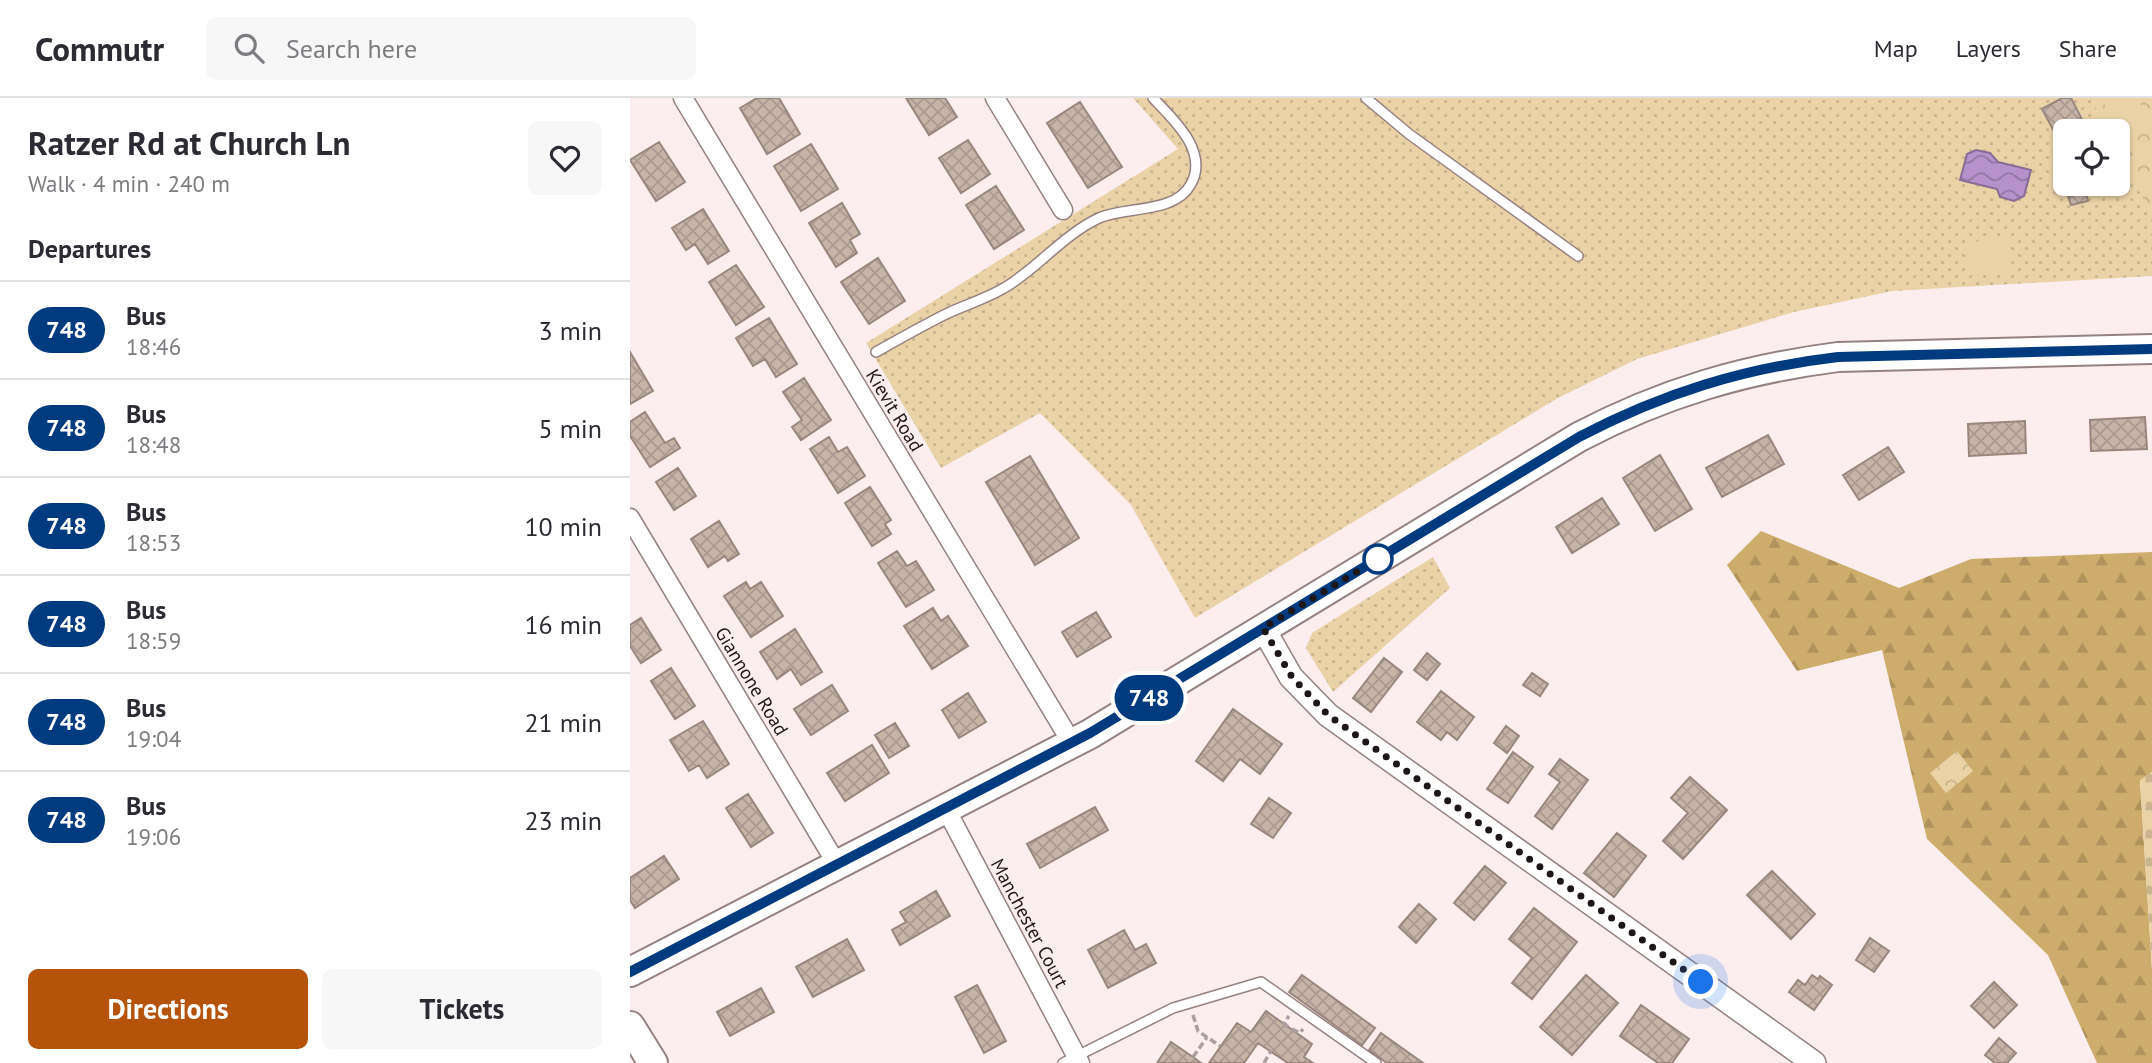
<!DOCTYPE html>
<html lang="en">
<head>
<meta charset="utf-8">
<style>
  body { margin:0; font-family:"PT Sans",sans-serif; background:#f7f7f7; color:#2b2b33; height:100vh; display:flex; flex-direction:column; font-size:26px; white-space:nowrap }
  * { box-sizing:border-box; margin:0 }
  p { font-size:23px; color:#7c7c81 }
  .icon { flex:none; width:38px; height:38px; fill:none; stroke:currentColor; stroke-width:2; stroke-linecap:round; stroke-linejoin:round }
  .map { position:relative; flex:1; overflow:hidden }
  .panel { display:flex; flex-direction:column; background:#fff; width:630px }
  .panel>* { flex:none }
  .badge { padding:0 14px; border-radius:23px; font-size:24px; line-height:46px }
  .controls { position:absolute; left:1423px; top:21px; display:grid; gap:14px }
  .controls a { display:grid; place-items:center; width:77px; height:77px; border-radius:10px; background:#fff; box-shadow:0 2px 5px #0004; font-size:35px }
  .you { position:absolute; width:35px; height:35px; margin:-18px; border:5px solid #fff; border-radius:50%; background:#1a73e8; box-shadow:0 0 0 10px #1a73e833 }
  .map>.badge { position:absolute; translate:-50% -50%; box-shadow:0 0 0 4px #fff }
  h2 { padding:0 28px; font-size:26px; line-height:63px }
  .round { display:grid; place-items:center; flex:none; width:74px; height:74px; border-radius:10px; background:#f7f7f7 }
  .head { display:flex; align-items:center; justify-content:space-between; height:119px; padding:0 28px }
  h1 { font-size:33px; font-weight:700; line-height:52px }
  .primary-button { display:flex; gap:14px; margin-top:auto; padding:14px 28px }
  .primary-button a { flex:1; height:80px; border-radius:10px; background:#b45309; color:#fff; font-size:28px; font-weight:700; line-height:80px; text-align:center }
  .primary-button a+a { background:#f7f7f7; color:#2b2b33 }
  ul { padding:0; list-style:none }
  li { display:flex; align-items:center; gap:21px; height:98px; padding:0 28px; border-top:2px solid #e1e1e2 }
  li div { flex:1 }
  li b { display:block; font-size:26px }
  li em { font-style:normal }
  li .badge { min-width:77px; font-weight:700; text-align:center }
  header { display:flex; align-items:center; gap:42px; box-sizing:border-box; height:98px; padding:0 35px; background:#fff; border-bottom:2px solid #e1e1e2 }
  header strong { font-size:33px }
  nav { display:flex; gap:38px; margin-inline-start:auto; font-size:24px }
  .search { width:490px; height:63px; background:#f7f7f7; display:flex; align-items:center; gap:18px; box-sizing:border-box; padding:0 24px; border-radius:10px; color:#7c7c81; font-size:26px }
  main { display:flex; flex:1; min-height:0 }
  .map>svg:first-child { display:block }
  .grass { fill:url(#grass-dots); fill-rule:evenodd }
  .forest { fill:url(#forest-firs) }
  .cemetery { fill:url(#cemetery-stones) }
  .park { fill:url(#park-crowns) }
  .garden { fill:#ead2a6 }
  .water { fill:url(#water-waves); stroke:#896c95; stroke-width:2 }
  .building { fill:url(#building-cross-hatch); stroke:#99877e; stroke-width:2 }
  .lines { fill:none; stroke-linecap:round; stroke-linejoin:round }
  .service-casing { stroke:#968181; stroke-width:12 }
  .minor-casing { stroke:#968181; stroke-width:21 }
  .tertiary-casing { stroke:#968181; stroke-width:26 }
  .primary-casing { stroke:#968181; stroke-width:32 }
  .path { stroke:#ab9f9f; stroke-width:3.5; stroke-dasharray:7 3.5; stroke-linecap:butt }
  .service { stroke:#fff; stroke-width:9 }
  .minor { stroke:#fff; stroke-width:18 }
  .tertiary { stroke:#fff; stroke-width:23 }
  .primary { stroke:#fff; stroke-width:28 }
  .line-casing { stroke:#fff; stroke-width:16 }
  .line { stroke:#003b80; stroke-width:10 }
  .walk { stroke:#1f1717; stroke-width:7; stroke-dasharray:0 12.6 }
  .stop-dot { fill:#fff; stroke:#003b80; stroke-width:3.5 }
  .labels { text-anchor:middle; stroke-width:5; stroke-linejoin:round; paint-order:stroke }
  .street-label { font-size:19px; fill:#1f1717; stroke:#fceeee }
</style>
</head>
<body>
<header>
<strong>Commutr</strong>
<div class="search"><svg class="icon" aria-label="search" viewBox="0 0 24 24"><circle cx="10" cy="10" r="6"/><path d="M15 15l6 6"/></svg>Search here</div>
<nav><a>Map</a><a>Layers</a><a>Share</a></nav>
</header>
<main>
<section class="panel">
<div class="head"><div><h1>Ratzer Rd at Church Ln</h1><p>Walk · 4 min · 240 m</p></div><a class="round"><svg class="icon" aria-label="heart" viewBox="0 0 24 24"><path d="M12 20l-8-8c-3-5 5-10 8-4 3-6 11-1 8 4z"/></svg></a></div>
<h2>Departures</h2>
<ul>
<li><span class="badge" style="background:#003b80;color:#fff">748</span><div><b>Bus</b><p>18:46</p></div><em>3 min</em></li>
<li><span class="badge" style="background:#003b80;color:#fff">748</span><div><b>Bus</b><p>18:48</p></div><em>5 min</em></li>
<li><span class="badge" style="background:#003b80;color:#fff">748</span><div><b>Bus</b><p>18:53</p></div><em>10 min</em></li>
<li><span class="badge" style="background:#003b80;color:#fff">748</span><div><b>Bus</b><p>18:59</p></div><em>16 min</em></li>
<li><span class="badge" style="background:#003b80;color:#fff">748</span><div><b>Bus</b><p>19:04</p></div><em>21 min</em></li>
<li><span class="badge" style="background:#003b80;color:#fff">748</span><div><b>Bus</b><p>19:06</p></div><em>23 min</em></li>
</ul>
<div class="primary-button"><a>Directions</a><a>Tickets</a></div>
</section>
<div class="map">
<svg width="1522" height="965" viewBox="0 0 1522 965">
  <defs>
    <pattern id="grass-dots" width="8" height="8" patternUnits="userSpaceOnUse" patternTransform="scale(1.75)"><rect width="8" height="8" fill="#ead2a6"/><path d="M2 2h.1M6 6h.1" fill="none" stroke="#c8b48e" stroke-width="1.8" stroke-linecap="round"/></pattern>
    <pattern id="forest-firs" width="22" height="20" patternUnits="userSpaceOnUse" patternTransform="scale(1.75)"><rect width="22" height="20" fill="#ceac6b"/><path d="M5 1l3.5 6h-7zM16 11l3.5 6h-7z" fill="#b0935c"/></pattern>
    <pattern id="cemetery-stones" width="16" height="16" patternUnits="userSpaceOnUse" patternTransform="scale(1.75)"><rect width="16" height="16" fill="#ead2a6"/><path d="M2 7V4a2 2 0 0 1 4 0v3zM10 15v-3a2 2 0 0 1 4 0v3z" fill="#c8b48e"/></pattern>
    <pattern id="park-crowns" width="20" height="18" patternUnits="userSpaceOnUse" patternTransform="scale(1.75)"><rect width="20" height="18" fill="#ead2a6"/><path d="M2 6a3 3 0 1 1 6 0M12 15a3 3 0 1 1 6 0" fill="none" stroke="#c8b48e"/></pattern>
    <pattern id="water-waves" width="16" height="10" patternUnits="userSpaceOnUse" patternTransform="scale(1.75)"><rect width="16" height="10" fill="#b691cb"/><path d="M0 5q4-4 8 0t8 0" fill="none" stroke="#9375a4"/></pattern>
    <pattern id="building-cross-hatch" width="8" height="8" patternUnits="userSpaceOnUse" patternTransform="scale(1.75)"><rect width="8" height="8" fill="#c7b4a9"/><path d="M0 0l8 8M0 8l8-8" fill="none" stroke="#aa9a91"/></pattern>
  </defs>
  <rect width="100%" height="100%" fill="#fceeee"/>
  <path class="grass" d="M 503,0 L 1522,0 L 1522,178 L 1262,193 L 1164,214 L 1007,261 L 926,301 L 565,520 L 501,407 L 410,315 L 311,370 L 236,245 L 548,51 ZM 1435,33 L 1488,33 L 1488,86 L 1435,86 Z
    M 803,459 L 820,490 L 703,594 L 676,550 L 682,535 Z"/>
  <path class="forest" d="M 1131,433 L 1269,490 L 1341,461 L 1522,454 L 1522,674 L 1510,683 L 1522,872 L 1522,965 L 1467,965 L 1418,857 L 1297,741 L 1252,552 L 1167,573 L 1097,467 Z"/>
  <path class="cemetery" d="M 1522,674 L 1522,872 L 1510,682 Z"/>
  <path class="park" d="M 1460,0 L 1522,0 L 1522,118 L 1488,52 L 1488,33 L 1478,33 Z
    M 1327,653 L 1343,673 L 1316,695 L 1300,675 Z"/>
  <path class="garden" d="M 1471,0 L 1507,0 L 1522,30 L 1495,45 Z
    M 1379,140 L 1382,173 L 1339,177 L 1335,145 Z"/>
  <path class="water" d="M 1346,52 L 1360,55 L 1368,64 L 1401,72 L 1394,98 L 1384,103 L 1370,99 L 1367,91 L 1330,82 L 1337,56 Z"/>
  <path class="building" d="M 127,0 L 149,0 L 170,36 L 137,56 L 110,10 Z
    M 276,0 L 315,0 L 327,19 L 299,37 Z
    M 1432,0 L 1441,0 L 1458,33 L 1435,33 L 1434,52 L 1412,11 Z
    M 450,4 L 492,69 L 458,90 L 417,25 Z
    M 338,42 L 360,76 L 331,95 L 309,60 Z
    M 29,44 L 55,84 L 26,103 L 0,62 Z
    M 181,46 L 208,91 L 171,113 L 144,68 Z
    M 366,88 L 394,132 L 364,151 L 336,107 Z
    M 1456,94 L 1458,103 L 1441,107 L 1438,98 Z
    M 212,105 L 230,136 L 220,142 L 227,155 L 206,169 L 179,125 Z
    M 73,111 L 99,153 L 78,166 L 65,146 L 56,152 L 42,130 Z
    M 248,160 L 275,203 L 239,226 L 211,184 Z
    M 106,167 L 134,209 L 106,227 L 79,184 Z
    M 139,220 L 167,266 L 146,279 L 135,261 L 123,268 L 106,240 Z
    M 0,254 L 23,293 L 0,306 Z
    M 174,280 L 201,322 L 171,342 L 162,329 L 172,322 L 153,294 Z
    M 15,314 L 35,345 L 44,340 L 50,350 L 20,369 L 0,338 L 0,324 Z
    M 1515,319 L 1517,351 L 1461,353 L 1460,322 Z
    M 1395,323 L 1396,355 L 1339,358 L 1338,326 Z
    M 1138,337 L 1154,366 L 1092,399 L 1076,370 Z
    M 199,339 L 208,354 L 217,349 L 235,378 L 208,395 L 180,351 Z
    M 1258,349 L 1274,374 L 1229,402 L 1213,377 Z
    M 1030,357 L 1062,411 L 1025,433 L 993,380 Z
    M 400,358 L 449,440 L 405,467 L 356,384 Z
    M 48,370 L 66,398 L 44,412 L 26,384 Z
    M 240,389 L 261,422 L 255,426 L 261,436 L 242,448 L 215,405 Z
    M 972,400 L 989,426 L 942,455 L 926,429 Z
    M 89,423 L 109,456 L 98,463 L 95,458 L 78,469 L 61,441 Z
    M 267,453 L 277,468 L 286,463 L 304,492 L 276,509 L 248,465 Z
    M 116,484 L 120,491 L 131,484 L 153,518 L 121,539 L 94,498 Z
    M 303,510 L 311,523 L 318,518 L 338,548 L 302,571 L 274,528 Z
    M 466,514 L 481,539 L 447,559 L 432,534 Z
    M 11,520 L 31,552 L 11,565 L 0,548 L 0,527 Z
    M 165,531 L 192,574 L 171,587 L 161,571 L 147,581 L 130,554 Z
    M 797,555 L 810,566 L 797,582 L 784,572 Z
    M 754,560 L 772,574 L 741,614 L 723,600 Z
    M 41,570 L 65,608 L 45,621 L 21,583 Z
    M 902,575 L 918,586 L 910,598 L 893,587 Z
    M 202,587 L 218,613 L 181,637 L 164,611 Z
    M 811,593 L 844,619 L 827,642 L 817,634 L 811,642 L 787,624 Z
    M 338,595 L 356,624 L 329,640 L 312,612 Z
    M 603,611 L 652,646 L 630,676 L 610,661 L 593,683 L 566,663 Z
    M 73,623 L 99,666 L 77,680 L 69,667 L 59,673 L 40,642 Z
    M 265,625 L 279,648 L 259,660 L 245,637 Z
    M 876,628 L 889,638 L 877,655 L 864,645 Z
    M 242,647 L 259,675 L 215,703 L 197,675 Z
    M 883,654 L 903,669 L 878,705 L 857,691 Z
    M 930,661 L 958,682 L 922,731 L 905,718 L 930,684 L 919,676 Z
    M 1060,679 L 1097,712 L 1053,761 L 1033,743 L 1058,715 L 1041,700 Z
    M 118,696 L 143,735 L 121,749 L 96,710 Z
    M 639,700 L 661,715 L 643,740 L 621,726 Z
    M 465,709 L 478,732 L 410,770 L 397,746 Z
    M 987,735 L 1016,758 L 984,799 L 954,775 Z
    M 34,758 L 49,781 L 5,810 L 0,802 L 0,780 Z
    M 855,768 L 876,785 L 844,822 L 824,805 Z
    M 1142,773 L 1185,816 L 1161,841 L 1117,797 Z
    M 306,793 L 320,818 L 270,847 L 262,832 L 276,824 L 270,814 Z
    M 789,806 L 806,821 L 786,845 L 769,829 Z
    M 904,810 L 947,844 L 902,901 L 882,885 L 902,860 L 879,841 Z
    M 494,832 L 505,852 L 516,846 L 526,865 L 478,890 L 458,852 Z
    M 1240,840 L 1259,853 L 1244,874 L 1226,862 Z
    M 217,841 L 234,872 L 183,899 L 166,869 Z
    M 672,877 L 745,930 L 732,947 L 659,894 Z
    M 956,877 L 988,905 L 942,957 L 910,929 Z
    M 1182,877 L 1188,881 L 1190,878 L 1202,887 L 1184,912 L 1159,894 L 1168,882 L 1175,887 Z
    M 1364,884 L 1387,907 L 1364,930 L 1341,908 Z
    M 347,887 L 376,943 L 354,955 L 325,899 Z
    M 131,890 L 144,914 L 100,938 L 87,914 Z
    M 1011,907 L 1059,941 L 1042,965 L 1028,965 L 990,938 Z
    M 636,913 L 682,946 L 674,959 L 683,965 L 658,965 L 628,945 L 614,965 L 579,965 L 607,925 L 621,934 Z
    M 751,935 L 793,965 L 757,965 L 739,952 Z
    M 1369,940 L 1386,955 L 1377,965 L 1365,965 L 1355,957 Z
    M 541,944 L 563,959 L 571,965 L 527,965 Z"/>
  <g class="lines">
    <g class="service-casing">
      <path id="service" d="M 736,0 L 779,36 L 948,158
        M 246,254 C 269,241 292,228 316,216 C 337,206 359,200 379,187 C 410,167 435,136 469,120 C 496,108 545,116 561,86 C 579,53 543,21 523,0
        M 433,965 L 543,910 L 631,884 L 746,965"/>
    </g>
    <g class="minor-casing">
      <path id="minor" d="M 53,0 L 442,645
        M 365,0 L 433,112
        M 0,420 L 208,768
        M 316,711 L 450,965"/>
    </g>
    <g class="tertiary-casing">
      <path id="tertiary" d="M 633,530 L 661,579 L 698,617 L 1184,965"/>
    </g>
    <g class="primary-casing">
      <path id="primary" d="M 0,874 L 460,636 L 949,339 C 1033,295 1114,271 1208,259 L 1522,251
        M 0,928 L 23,965"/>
    </g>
    <path class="path" d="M 563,917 L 568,933 L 590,948
      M 658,929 L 654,925 L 659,918
      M 662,931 L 670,935 L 673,931
      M 563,959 L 577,939
      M 634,965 L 641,953"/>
    <use href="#service" class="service"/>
    <use href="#minor" class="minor"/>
    <use href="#tertiary" class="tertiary"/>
    <use href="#primary" class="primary"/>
  </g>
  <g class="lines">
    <g class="line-casing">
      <path id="line" d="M 0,874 L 460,635 L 949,339 C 1033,295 1114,270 1208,259 L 1522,251"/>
    </g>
    <use href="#line" class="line"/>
    <path class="walk" d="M 748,461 L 633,530 L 662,579 L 698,617 L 1071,884"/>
  </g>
  <circle class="stop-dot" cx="748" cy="461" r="14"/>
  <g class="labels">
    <g class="street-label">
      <text transform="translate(265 312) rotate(59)" y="7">Kievit Road</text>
      <text transform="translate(122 583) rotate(59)" y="7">Giannone Road</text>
      <text transform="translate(400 825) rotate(62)" y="7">Manchester Court</text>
    </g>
  </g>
</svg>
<div class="controls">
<a><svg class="icon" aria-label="locate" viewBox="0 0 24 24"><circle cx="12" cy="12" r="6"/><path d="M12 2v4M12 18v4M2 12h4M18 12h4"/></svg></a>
</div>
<div class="you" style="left:1071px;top:884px"></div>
<b class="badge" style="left:519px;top:600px;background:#003b80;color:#fff">748</b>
</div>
</main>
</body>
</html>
